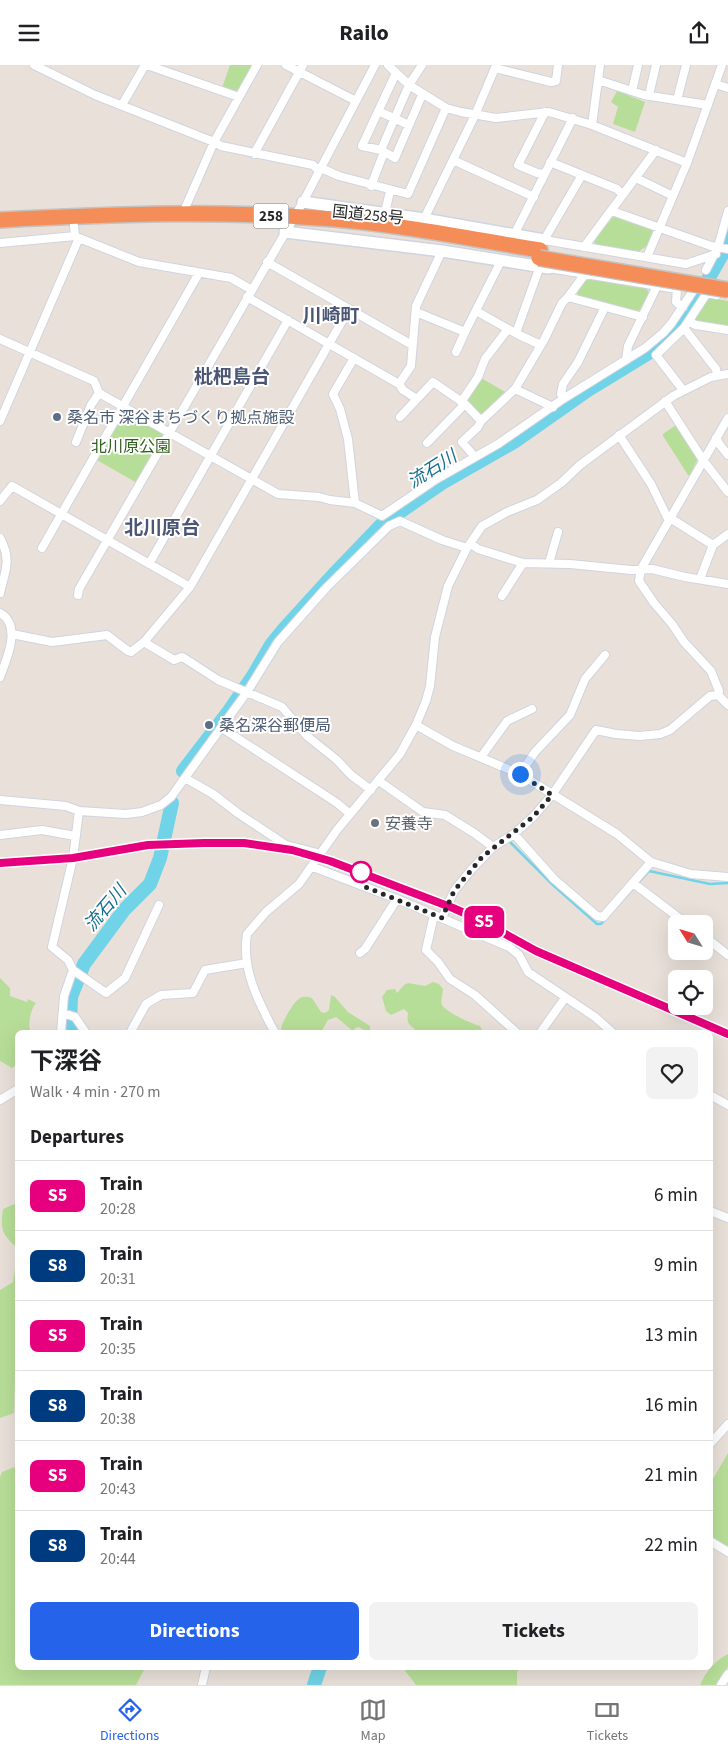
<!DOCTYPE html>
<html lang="en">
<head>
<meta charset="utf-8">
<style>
  body { margin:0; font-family:"Source Sans 3","Noto Sans JP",sans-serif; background:#f2f2f2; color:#202124; height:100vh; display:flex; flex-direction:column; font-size:19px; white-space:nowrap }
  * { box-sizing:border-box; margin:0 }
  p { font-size:16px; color:#757577 }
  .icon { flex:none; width:28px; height:28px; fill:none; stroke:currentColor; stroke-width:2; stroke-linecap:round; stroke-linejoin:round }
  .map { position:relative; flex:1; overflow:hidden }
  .panel { position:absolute; left:15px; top:965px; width:698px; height:640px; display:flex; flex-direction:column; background:#fff; border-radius:8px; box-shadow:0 5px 20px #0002 }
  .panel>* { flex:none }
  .badge { padding:0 10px; border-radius:8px; font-size:18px; line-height:32px }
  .needle { width:32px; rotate:307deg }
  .controls { position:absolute; left:668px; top:850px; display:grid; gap:10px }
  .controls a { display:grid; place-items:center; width:45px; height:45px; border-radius:8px; background:#fff; box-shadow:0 5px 20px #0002; font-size:25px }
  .you { position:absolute; width:25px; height:25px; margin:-12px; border:4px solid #fff; border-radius:50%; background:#1a73e8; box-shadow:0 0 0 8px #1a73e833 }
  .map>.badge { position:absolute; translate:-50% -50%; box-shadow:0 0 0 2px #fff }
  h2 { padding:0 15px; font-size:19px; line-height:45px }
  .round { display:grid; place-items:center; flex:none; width:52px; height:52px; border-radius:8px; background:#f2f2f2 }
  .summary { display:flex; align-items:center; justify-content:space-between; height:85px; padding:0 15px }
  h1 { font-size:24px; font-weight:700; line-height:38px }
  .action { display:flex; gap:10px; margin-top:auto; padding:10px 15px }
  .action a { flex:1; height:58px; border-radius:8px; background:#2563eb; color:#fff; font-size:20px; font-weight:700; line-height:58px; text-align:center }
  .action a+a { background:#f2f2f2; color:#202124 }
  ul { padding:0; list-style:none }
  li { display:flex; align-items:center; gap:15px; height:70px; padding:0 15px; border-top:1px solid #e0e0e0 }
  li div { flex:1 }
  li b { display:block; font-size:19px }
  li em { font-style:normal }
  li .badge { min-width:55px; font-weight:700; text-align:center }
  header { display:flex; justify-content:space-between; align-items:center; height:65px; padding:0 15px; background:#fff; font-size:22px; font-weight:700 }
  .tabs { display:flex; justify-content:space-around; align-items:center; height:70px; border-top:1px solid #e0e0e0; background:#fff; font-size:14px; color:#757577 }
  .tabs a { display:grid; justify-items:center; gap:2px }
  .tabs .active { color:#2563eb }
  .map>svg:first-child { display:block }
  .green { fill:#b7de98 }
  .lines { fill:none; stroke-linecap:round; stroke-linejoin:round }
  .stream { stroke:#71d3e7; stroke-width:2.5 }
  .river { stroke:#71d3e7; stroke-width:14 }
  .street-casing { stroke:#cfd4e0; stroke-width:10 }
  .secondary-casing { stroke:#cfd4e0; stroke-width:14 }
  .highway-casing { stroke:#c3c3c3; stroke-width:18 }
  .street { stroke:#fff; stroke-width:8 }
  .secondary { stroke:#fff; stroke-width:11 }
  .highway { stroke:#f58d59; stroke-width:15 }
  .rail { stroke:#9da2b1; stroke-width:2.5 }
  .highway-bridge-casing { stroke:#c3c3c3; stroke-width:18; stroke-linecap:butt }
  .highway-bridge { stroke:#f58d59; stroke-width:15 }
  .line-casing { stroke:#fff; stroke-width:11 }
  .line { stroke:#e6007e; stroke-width:8 }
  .walk { stroke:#272727; stroke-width:5; stroke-dasharray:0 9 }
  .service-dot { fill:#5c6f8a; stroke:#fff; stroke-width:2 }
  .worship-dot { fill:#6b7280; stroke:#fff; stroke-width:2 }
  .stop-dot { fill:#fff; stroke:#e6007e; stroke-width:2.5 }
  .labels { text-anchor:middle; stroke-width:4; stroke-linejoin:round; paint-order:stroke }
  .shield { fill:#fff; stroke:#686868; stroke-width:1 }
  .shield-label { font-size:15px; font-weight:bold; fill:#272727 }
  .street-label { font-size:16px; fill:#272727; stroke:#fff }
  .service-label { font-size:16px; fill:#4e5e75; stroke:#fff; text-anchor:start }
  .park-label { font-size:16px; fill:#315f1d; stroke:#fff }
  .worship-label { font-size:16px; fill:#5b616d; stroke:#fff; text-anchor:start }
  .water-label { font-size:18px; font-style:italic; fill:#14708f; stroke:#fff }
  .quarter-label { font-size:19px; font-weight:bold; fill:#4b5675; stroke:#fff }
</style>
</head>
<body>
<header><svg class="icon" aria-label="menu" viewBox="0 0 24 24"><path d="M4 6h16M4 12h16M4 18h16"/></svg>Railo<svg class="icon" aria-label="share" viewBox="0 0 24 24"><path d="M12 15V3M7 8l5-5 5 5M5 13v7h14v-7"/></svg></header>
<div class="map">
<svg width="728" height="1620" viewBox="0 0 728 1620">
  <rect width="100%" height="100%" fill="#e9e1d9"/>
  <path class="green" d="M 230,0 L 252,0 L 238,25 L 234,27 L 222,23 Z
    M 617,26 L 645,37 L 635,67 L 613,59 L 618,42 L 611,37 Z
    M 616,151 L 654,165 L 648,181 L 637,187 L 595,180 L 594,175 L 612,153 Z
    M 590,214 L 645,222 L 651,230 L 642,244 L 638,246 L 578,231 L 577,226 L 585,216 Z
    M 711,233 L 728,236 L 728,262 L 697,257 L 695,253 L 707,235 Z
    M 481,313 L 507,328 L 485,348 L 478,348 L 468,336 L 469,330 Z
    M 126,346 L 164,367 L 164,371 L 137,418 L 95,394 L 123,347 Z
    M 676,360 L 698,393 L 690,410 L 688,410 L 663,371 L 663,369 Z
    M 0,913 L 10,923 L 10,931 L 27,937 L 28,934 L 36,938 C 31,944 27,960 31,967 L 18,968 L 17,999 L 12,1003 L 0,996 Z
    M 433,917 L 439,919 L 443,924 C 443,928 440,936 442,940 C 446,947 472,959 480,961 L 483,967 L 417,967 C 411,959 406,961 408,948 L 404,944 L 391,950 L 386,946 L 382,932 L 387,925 L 395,924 L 397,928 L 404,920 L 408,918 L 425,921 Z
    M 331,930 L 335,932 L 348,947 L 370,961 L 370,967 L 367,967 L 359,962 L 355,963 L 353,966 L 336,952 L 328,955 L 321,967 L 284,967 L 281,964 C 282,957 294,936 300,933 C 304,931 308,932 312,933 L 321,947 L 325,948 L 329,945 Z
    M 17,1138 L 17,1183 C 2,1169 0,1165 3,1144 Z
    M 17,1188 L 18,1311 L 15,1315 L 14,1348 L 0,1353 L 0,1225 L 13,1217 Z
    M 728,1388 L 728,1481 L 714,1476 L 710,1472 L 710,1419 Z
    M 17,1401 L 18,1602 L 150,1603 L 144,1605 L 136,1620 L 0,1620 L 0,1412 L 2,1407 Z
    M 728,1589 L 728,1602 L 718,1616 L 716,1620 L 700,1620 C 706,1606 715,1596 728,1589 Z
    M 403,1603 L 519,1603 L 517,1608 L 517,1620 L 416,1620 Z"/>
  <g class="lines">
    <path class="stream" d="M 509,776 L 553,820 L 597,859 L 601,859 L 649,806 L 710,819 L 728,818"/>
    <path class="river" d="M 183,706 L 229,646 L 253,611 L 271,580 L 284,564 L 335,508 L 381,460 L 442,418 L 514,377 L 588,325 L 647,289 L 671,268 L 696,235 L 722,190 L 728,170
      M 78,968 L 70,958 L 71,932 L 84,899 L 124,845 L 150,819 L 160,793 L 172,738
      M 314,1620 L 320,1602"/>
    <g class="street-casing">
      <path id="street" d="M 34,0 L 95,30 L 214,77 L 221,81 L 313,100 L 319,106
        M 147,0 L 239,32
        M 286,0 L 356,36
        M 388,0 L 409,20 L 446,43 L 461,47 L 496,53 L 549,47 L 592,60 L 687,98
        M 396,8 L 362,81 L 381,85 L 395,93 L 422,30
        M 598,15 L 644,30 L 708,40
        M 715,19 L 728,23
        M 632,26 L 638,0
        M 649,30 L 656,0
        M 677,35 L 686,0
        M 122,40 L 145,0
        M 378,46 L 409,60
        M 592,60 L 600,0
        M 381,85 L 409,20 L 422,0
        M 254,89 L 303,0
        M 453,95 L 534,132
        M 550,97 L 617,124 L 623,130
        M 321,103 L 339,111 L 408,129 L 446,43
        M 544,109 L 537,108 L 518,100 L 545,47
        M 582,110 L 544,175 L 686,199 L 716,189
        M 636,113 L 673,131
        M 371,121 L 384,87
        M 612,146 L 711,181 L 728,184
        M 183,148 L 214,77 L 257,0
        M 385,148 L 390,126
        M 424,154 L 475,50 L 495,3 L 551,17 L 556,16 L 558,0
        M 74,161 L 75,171 L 79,173 L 139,197 L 231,213 L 252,225
        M 514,170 L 573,53
        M 0,178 L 75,171
        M 584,182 L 656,85
        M 647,192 L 687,98 L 722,0
        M 267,197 L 412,280
        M 549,203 L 677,224 L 676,237 L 683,242
        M 706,205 L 718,182 L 728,146
        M 585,209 L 568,232 L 643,252
        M 247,232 L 399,319 L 411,301 L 416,241 L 442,186
        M 476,246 L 519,270 L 541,280
        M 416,247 L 465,267 L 501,196
        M 689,257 L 696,260 L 728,265
        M 684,263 L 716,304 L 717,310
        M 516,268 L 540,201
        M 0,274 L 94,316 L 99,328 L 278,429 L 319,432 L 330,435 L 355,438 L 382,451 L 435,415 L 498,379 L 563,334 L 645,283 L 663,268 L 671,259 L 695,223
        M 456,287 L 465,267
        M 354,293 L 333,329 L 340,344 L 348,374 L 355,438
        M 626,295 L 628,281 L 657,221
        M 399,319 L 403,325 L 417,334
        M 683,325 L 656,290 L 684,263 L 707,228 L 717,230
        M 563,334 L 561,329 L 563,319 L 578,297 L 605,242
        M 665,336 L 703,395 L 728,427
        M 461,337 L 478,312 L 485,294 L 508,264
        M 553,342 L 515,324 L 544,275 L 562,238 L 568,232
        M 400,352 L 433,317 L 465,339 L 481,356 L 478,362 L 462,377 L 475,392
        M 0,356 L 79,173
        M 481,356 L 515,324
        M 619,370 L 651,419 L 669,456
        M 716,373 L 720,380 L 728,390
        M 76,377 L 91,340 L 99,328
        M 427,378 L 465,339
        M 0,436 L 12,421 L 190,522
        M 670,453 L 713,480 L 728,469
        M 0,473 C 12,495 5,506 0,528
        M 471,479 L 478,484 L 523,498 L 570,499 L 631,505 L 652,504 L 685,512 L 728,519
        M 42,483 L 199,208
        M 549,498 L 558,467
        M 149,499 L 288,255
        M 700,514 L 713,480
        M 78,530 L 79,524 L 303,137 L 375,0
        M 502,531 L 523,498
        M 0,548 C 22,560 7,593 0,612
        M 12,569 L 52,577 L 107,570 L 128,586 L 131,587 L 144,577 L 190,522 L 349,244
        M 144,577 L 174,595 L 182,592 L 184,593 L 218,615 L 282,642 L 307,671 L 337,695 L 351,710 L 371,725
        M 718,630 L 719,626 L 711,606 L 684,577 L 672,559 L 654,538 L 639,516 L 641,504 L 728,353
        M 416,660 L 453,681 L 520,709 L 617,769 L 651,797
        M 222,663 L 337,738 L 350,749
        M 481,692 L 507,656 L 532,644
        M 520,709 L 535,687 L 570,650 L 585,614 L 605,590
        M 185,713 L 213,729 L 239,749 L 286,780 L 321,789
        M 379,716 L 423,747 L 445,750 L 474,768 L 493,782
        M 0,735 L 66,741 L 79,746 L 126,749 L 142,747 L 161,740 L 171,732 L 247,627 L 278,577 L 326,523 L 389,461 L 400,456 L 442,475 L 467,483
        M 514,769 L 554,814 L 597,851 L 603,852 L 651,797 L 691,809 L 728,812
        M 0,770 L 42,765 L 75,771
        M 313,802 L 397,834 L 509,882 L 519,890 L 528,907 L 595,952 L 613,968
        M 633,818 L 687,859
        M 434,850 L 426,885 L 438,897 L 450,914 L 475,930 L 517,968
        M 442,853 L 454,826 L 471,805 L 493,782 L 514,769 L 533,752 L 552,730 L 596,665 L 616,669 L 640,671 L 660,669 L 670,665 L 710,631 L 718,630 L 728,640
        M 704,871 L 728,890
        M 360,888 L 365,884 L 397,834
        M 73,905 L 106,928 L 125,913 L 159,840
        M 63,948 L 75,952 L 86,968
        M 61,968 L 64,931 L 73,905 L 68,895 L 52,882 L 73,793 L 79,746
        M 130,968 L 146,939 L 161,930 L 193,928 L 205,905 L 247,898
        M 275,968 C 259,938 241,904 247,869 L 266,847 L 299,819 L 337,765 L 400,689 L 416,660 L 426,636 L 430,621 L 435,572 L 448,521 L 467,483 L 482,461 L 507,447 L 537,435 L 561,418 L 580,400 L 673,331 L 711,312 L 728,309
        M 540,968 L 565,933
        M 710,1030 L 728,1040
        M 0,1035 L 18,1024
        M 710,1146 L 728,1153
        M 710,1379 L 728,1359
        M 710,1476 L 728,1487
        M 202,1620 L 206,1602
        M 721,1620 L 728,1609"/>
    </g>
    <g class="secondary-casing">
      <path id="secondary" d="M 303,137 L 424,154 L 544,175
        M 285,167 L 442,186 L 549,203"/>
    </g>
    <g class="highway-casing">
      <path id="highway" d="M 0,155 C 111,149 222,145 334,154 C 403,160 472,174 540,185"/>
    </g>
    <use href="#street" class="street"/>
    <use href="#secondary" class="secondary"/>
    <use href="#highway" class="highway"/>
    <path class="rail" d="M 0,798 L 73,793 L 148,780 L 203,778 L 244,778 L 292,785 L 330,796 L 453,843 L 480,855 L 536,886 L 728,969"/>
    <g class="highway-bridge-casing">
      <path id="highway-bridge" d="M 539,193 L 728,225"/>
    </g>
    <use href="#highway-bridge" class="highway-bridge"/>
  </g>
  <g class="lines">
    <g class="line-casing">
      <path id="line" d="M 0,798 L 73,793 L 148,780 L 204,778 L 244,778 L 292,785 L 330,796 L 453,843 L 480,855 L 536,886 L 728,969"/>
    </g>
    <use href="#line" class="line"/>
    <path class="walk" d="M 361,807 L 363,821 L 442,853 L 454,826 L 482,792 L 533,752 L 552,730 L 520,709"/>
  </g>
  <g class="service-dot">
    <circle cx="57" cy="352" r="5"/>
    <circle cx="209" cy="660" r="5"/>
  </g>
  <circle class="worship-dot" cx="375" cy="758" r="5"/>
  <circle class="stop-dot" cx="361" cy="807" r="10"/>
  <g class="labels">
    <rect class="shield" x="253.5" y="138.5" width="35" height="25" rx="4"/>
    <g class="shield-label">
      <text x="271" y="156">258</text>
    </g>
    <g class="street-label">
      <text transform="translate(368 149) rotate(6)" y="6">国道258号</text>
    </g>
    <g class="service-label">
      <text x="67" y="358">桑名市 深谷まちづくり拠点施設</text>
      <text x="219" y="666">桑名深谷郵便局</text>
    </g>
    <g class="park-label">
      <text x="131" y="387">北川原公園</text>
    </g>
    <g class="worship-label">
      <text x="385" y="764">安養寺</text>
    </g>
    <g class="water-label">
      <text transform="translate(432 404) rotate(-32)" y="6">流石川</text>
      <text transform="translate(105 843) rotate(-50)" y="6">流石川</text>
    </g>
    <g class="quarter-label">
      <text x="331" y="257">川崎町</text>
      <text x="232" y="318">枇杷島台</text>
      <text x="162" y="469">北川原台</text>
    </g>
  </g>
</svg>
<div class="controls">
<a><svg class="needle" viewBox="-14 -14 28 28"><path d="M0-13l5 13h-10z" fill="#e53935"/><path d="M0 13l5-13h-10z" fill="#757577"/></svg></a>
<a><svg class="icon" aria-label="locate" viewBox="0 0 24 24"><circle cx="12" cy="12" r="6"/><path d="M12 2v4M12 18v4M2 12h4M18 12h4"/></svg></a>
</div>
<div class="you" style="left:520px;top:709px"></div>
<b class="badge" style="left:484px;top:857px;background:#e6007e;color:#fff">S5</b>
<section class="panel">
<div class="summary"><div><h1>下深谷</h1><p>Walk · 4 min · 270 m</p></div><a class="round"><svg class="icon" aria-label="heart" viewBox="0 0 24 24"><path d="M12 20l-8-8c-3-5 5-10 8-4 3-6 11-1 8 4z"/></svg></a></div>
<h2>Departures</h2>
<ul>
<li><span class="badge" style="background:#e6007e;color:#fff">S5</span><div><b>Train</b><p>20:28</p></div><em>6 min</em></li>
<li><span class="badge" style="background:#003b80;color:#fff">S8</span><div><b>Train</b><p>20:31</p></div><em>9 min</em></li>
<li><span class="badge" style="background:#e6007e;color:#fff">S5</span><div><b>Train</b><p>20:35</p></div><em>13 min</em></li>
<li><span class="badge" style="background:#003b80;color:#fff">S8</span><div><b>Train</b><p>20:38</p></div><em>16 min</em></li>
<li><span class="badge" style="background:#e6007e;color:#fff">S5</span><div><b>Train</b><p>20:43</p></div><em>21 min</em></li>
<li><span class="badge" style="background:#003b80;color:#fff">S8</span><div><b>Train</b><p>20:44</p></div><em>22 min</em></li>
</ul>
<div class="action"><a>Directions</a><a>Tickets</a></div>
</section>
</div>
<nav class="tabs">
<a class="active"><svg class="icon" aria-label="directions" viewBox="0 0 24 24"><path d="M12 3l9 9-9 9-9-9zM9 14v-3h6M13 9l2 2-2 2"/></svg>Directions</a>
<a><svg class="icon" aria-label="map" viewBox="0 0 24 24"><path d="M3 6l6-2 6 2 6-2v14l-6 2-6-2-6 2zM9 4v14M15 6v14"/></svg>Map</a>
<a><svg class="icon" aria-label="tickets" viewBox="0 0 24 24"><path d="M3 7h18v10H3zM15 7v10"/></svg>Tickets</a>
</nav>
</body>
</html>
